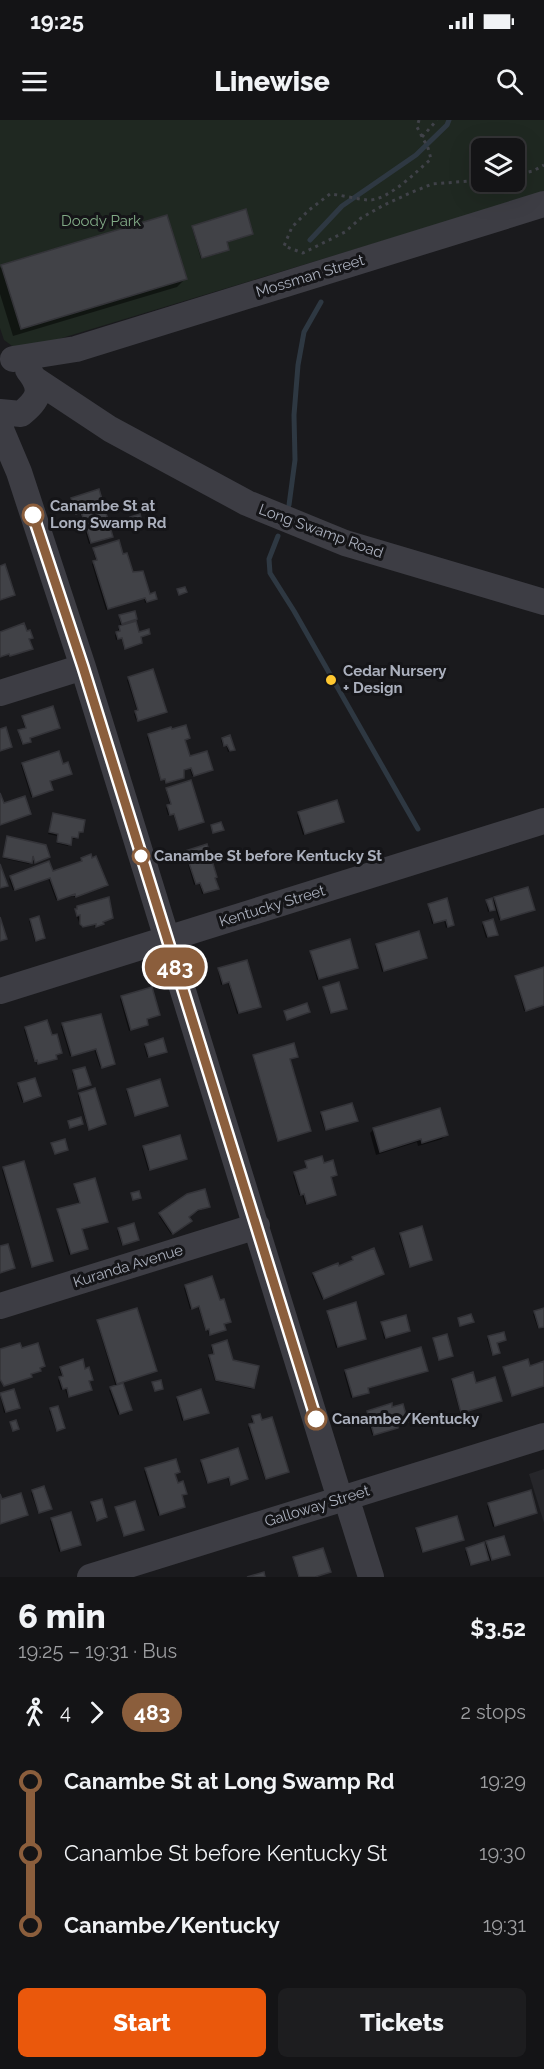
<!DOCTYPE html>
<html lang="en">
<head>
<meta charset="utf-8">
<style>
  body { margin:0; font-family:Raleway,sans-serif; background:#1d1d1f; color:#f1f3f6; height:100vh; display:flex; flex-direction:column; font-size:22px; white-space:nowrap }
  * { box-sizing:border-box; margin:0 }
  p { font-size:20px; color:#9d9ea1 }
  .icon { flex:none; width:33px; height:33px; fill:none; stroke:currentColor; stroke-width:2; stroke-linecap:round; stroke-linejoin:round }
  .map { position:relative; height:1457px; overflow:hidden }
  .panel { display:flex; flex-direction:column; background:#141416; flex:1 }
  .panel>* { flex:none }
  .badge { padding:0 12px; border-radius:20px; font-size:21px; line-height:39px }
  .tools { position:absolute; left:471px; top:18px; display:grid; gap:12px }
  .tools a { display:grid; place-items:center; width:54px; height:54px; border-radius:9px; background:#141416; box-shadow:0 6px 24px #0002,0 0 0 2px #333335; font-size:30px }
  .map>.badge { position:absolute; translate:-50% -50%; box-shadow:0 0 0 3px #fff }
  .legs { display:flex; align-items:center; gap:9px; height:66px; padding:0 18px; font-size:20px }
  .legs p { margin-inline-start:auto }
  .headline { display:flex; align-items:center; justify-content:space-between; height:102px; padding:0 18px }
  h1 { font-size:33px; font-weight:800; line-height:45px }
  .action { display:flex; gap:12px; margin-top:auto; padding:12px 18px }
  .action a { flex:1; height:69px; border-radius:9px; background:#ea580c; color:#fff; font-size:24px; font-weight:800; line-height:69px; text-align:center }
  .action a+a { background:#1d1d1f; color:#f1f3f6 }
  ul { padding:0 18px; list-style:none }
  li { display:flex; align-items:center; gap:21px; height:72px; font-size:22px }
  li i { display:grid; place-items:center; width:9px; height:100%; margin:0 8px; background:currentColor }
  li i::after { content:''; width:15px; height:15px; margin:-8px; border:4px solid; border-radius:50%; background:#141416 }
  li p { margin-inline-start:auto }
  li:first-child i { background:linear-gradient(#0000 50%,currentColor 0) }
  li:last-child i { background:linear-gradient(currentColor 50%,#0000 0) }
  .status { display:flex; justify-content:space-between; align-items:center; height:42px; padding:0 30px; background:#141416; direction:ltr }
  .status svg { height:16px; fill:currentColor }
  header { display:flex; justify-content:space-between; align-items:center; height:78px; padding:0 18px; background:#141416; font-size:27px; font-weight:800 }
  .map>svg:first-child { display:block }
  .built { fill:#26262a }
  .green { fill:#1f2821; fill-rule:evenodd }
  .shadow { fill:#0007 }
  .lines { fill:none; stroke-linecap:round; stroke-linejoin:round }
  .stream { stroke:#2e3842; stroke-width:5 }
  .building { fill:#414247; stroke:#343439; stroke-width:1.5 }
  .path { stroke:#404249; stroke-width:3; stroke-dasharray:3 4.5; stroke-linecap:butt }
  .minor { stroke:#3d3d44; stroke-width:26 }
  .line-1-casing { stroke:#fff; stroke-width:14 }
  .line-1 { stroke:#8b5e3c; stroke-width:9 }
  .stop-1-dot { fill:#fff; stroke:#8b5e3c; stroke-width:3 }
  .poi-dot { fill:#ffc830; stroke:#151518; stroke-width:2 }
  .labels { text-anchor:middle; stroke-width:6; stroke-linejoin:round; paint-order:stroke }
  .park-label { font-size:15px; fill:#81aa86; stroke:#151518 }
  .street-label { font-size:15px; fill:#abb0bd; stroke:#151518 }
  .stop-label { font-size:15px; font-weight:bold; fill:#abb0bd; stroke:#151518; text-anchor:start }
  .poi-label { font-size:15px; font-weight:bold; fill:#abb0bd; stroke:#151518; text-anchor:start }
</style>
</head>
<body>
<div class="status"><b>19:25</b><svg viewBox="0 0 49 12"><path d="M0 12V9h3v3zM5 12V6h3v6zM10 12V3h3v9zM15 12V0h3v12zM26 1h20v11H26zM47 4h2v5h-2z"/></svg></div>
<header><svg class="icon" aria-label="menu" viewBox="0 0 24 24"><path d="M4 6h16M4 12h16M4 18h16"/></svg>Linewise<svg class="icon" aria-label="search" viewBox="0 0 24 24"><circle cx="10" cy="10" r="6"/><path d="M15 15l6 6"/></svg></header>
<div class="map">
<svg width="544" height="1457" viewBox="0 0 544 1457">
  <rect width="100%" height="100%" fill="#1a1a1d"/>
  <path class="built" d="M 544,1349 L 544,1403 L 529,1354 Z"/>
  <path class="green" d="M 0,0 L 544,0 L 544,72 L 19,231 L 4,220 L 0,208 ZM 482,28 L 514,28 L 514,62 L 482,62 Z"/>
  <path class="shadow" d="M 193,107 L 252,114 L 226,123 L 228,130 L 226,131 L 201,139 L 192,108 Z
    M 2,146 L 185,159 L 177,167 L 13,216 L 0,174 L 0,148 Z
    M 72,379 L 110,418 L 89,424 L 80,393 L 74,394 L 70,380 Z
    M 94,430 L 122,436 L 132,454 L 149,476 L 156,479 L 145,483 L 144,478 L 106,490 L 92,444 L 96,442 L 93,431 Z
    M 120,497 L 136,498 L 130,504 L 138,514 L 149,514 L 139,518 L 141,523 L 139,524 L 124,529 L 121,518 L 116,520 L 115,515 L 119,513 L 118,509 L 121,507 L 119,498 Z
    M 153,551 L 165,591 L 136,600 L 134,594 L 137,591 L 127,560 Z
    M 23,597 L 57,609 L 29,618 L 28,623 L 22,625 L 18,613 L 25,610 L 22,599 Z
    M 170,609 L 184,620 L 189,638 L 211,650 L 210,651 L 192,656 L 190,649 L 183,651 L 181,659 L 165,664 L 164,659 L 160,660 L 147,617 Z
    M 222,619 L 233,630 L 232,631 L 228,632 L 226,625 L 223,626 L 221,621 Z
    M 23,644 L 62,645 L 70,654 L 49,662 L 50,671 L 31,677 L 21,645 Z
    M 167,669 L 202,702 L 178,710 L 173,694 L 168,695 L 166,688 L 170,686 L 166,671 Z
    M 299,694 L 341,703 L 303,715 L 297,695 Z
    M 53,695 L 81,711 L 78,713 L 75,719 L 71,718 L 68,726 L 56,723 L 57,716 L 48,714 Z
    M 8,718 L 48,737 L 34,743 L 32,736 L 29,744 L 2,738 Z
    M 186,732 L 214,759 L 215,770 L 202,774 L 199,763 L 194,765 L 185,734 Z
    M 90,736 L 106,765 L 105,767 L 74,777 L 73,775 L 56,780 L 48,758 L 13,770 L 9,759 L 10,758 L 48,743 L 52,753 L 81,743 L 81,739 Z
    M 495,778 L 532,791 L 499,800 L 495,787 L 488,792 L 486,783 L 492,782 Z
    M 429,785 L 453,805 L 446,808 L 444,800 L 432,804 L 428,787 Z
    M 78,788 L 111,798 L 95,807 L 94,804 L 81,807 L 75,792 Z
    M 31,800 L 44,818 L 42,820 L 35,822 L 29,801 Z
    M 484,803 L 496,814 L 494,816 L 486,818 L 482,805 Z
    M 376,825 L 425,838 L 382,852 L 375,826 Z
    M 311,832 L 355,849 L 317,860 L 310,834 Z
    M 544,849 L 544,885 L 524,891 L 515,858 Z
    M 219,850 L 258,888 L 237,894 L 228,863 L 221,865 L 218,851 Z
    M 324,868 L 345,888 L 343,890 L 330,894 L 323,870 Z
    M 122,878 L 158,895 L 145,900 L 147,904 L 145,906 L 129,911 L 120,879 Z
    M 99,896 L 113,943 L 100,947 L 94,929 L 70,936 L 61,906 Z
    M 26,908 L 54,935 L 54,940 L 37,945 L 36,941 L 34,941 L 24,910 Z
    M 146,925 L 164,933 L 147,937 L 144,926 Z
    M 254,936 L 296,937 L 288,940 L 309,1011 L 307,1012 L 277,1021 L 253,938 Z
    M 74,952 L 89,965 L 77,969 L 72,953 Z
    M 19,965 L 39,976 L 22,982 L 17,966 Z
    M 128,970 L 166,986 L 134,996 L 126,971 Z
    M 79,974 L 104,1004 L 103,1006 L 88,1010 L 78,976 Z
    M 322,994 L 354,1002 L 325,1011 L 320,995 Z
    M 374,1009 L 446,1015 L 442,1019 L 418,1026 L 417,1022 L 376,1035 L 370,1013 Z
    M 144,1027 L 184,1040 L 148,1050 L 142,1029 Z
    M 306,1043 L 323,1045 L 336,1055 L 329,1058 L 334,1075 L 333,1076 L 305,1084 L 302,1074 L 299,1075 L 293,1055 L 306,1050 L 305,1044 Z
    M 4,1049 L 50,1142 L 31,1147 L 2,1050 Z
    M 75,1065 L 104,1103 L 81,1110 L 86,1129 L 69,1135 L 57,1092 L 79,1085 L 74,1067 Z
    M 209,1086 L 187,1097 L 189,1103 L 171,1114 L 159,1096 Z
    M 119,1109 L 137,1120 L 122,1126 L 117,1111 Z
    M 401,1114 L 430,1140 L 409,1147 L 399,1116 Z
    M 353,1138 L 381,1155 L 322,1179 L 312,1155 L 352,1142 Z
    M 212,1158 L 219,1182 L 230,1202 L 223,1205 L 223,1211 L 209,1215 L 207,1210 L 205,1210 L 198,1187 L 190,1189 L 184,1168 Z
    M 544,1190 L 544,1207 L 538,1209 L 533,1194 Z
    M 328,1192 L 365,1218 L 336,1228 L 327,1194 Z
    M 98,1202 L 155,1251 L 121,1263 L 130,1289 L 118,1295 L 109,1270 L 116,1267 L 97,1203 Z
    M 382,1203 L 409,1211 L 384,1219 L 381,1205 Z
    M 489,1218 L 504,1220 L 496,1224 L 498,1233 L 497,1234 L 492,1235 L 487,1219 Z
    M 434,1220 L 450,1237 L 438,1240 L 433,1221 Z
    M 212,1226 L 252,1268 L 251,1269 L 215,1261 L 208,1238 L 213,1235 L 211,1228 Z
    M 544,1243 L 544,1266 L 511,1276 L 503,1250 L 504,1248 L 529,1247 Z
    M 61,1248 L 84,1251 L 91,1259 L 88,1262 L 90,1270 L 68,1278 L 65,1269 L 61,1270 L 58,1260 L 62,1258 L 59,1249 Z
    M 345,1251 L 424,1252 L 366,1269 L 366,1274 L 351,1278 L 344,1253 Z
    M 452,1260 L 475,1265 L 498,1282 L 460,1293 L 451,1261 Z
    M 13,1270 L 18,1288 L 4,1293 L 0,1275 Z
    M 177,1278 L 206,1294 L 182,1301 L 176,1279 Z
    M 391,1289 L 396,1305 L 395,1309 L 372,1315 L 366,1294 Z
    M 51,1290 L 64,1308 L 62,1309 L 56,1311 L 49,1291 Z
    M 253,1298 L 288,1352 L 286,1353 L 265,1360 L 248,1307 L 253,1304 L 251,1299 Z
    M 202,1341 L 246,1359 L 230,1365 L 227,1357 L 207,1364 L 200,1343 Z
    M 146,1350 L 178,1352 L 174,1354 L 177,1365 L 185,1373 L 180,1376 L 182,1388 L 158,1396 L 144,1351 Z
    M 33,1371 L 48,1390 L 38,1393 L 31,1373 Z
    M 92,1384 L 106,1397 L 104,1398 L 96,1401 L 90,1385 Z
    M 489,1384 L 536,1393 L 493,1407 L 487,1386 Z
    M 116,1388 L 141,1411 L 123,1416 L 115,1389 Z
    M 52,1400 L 79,1425 L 59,1432 L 50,1401 Z
    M 417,1409 L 460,1421 L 422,1433 L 415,1410 Z
    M 487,1423 L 507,1436 L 490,1441 L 489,1438 L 486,1441 L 470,1446 L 465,1431 L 484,1426 Z
    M 294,1439 L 329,1452 L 315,1457 L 298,1457 L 293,1440 Z"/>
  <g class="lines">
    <path class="stream" d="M 310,120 L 342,86 L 416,35 L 447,5 L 449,0
      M 289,385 L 295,340 L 294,295 L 298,245 L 304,212 L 321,182
      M 278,416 L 269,439 L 270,453 L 294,491 L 418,709"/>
  </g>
  <path class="building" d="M 246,89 L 253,114 L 227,122 L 229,130 L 202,138 L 192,106 Z
    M 167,95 L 187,159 L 21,209 L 1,145 Z
    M 99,369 L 113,417 L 91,423 L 81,392 L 76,394 L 71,378 Z
    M 140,394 L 143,405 L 133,408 L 130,397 Z
    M 119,420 L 123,434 L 127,433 L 133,452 L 143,451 L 150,474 L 155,472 L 157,479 L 147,482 L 145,478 L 108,489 L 93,441 L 97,440 L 93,428 Z
    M 5,444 L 15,475 L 0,480 L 0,446 Z
    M 185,467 L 187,472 L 179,475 L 177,469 Z
    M 135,491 L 137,499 L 122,504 L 119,495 Z
    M 136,501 L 139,512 L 149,509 L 150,514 L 141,517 L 142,523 L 125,529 L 122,518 L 118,519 L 116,512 L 120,511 L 119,506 Z
    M 24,503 L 27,511 L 30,510 L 33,518 L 29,519 L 33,529 L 10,536 L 9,534 L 0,537 L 0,512 Z
    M 153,549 L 167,592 L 138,601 L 135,591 L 138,590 L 128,557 Z
    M 53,586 L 60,608 L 30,618 L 31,622 L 23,624 L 18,610 L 26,608 L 22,596 Z
    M 186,605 L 190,618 L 185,620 L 190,636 L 207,631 L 213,650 L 194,656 L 191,648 L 184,650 L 184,658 L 166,663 L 165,659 L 161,660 L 148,614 L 171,607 L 172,609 Z
    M 6,607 L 12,627 L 0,631 L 0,609 Z
    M 230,615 L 235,630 L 230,631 L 227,625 L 224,626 L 222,618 Z
    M 59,631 L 63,644 L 68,642 L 72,654 L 50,661 L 53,670 L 33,677 L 22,643 Z
    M 191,660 L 204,702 L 179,710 L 174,694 L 170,695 L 167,685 L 171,684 L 166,668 Z
    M 0,673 L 4,683 L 25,676 L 31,694 L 0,705 Z
    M 337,680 L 344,702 L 305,714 L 298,692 Z
    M 53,693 L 85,700 L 83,712 L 79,712 L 78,718 L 72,717 L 71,725 L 57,722 L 58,714 L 49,712 Z
    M 221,702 L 224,710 L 213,713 L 211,705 Z
    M 7,716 L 46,725 L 50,737 L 35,743 L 33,736 L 32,743 L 3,737 Z
    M 207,724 L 217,757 L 215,758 L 219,769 L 204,773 L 200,763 L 196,764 L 185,731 Z
    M 91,734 L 92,738 L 96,736 L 108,765 L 76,777 L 75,774 L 58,780 L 50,758 L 15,770 L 10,756 L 49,741 L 53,751 L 82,741 L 81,738 Z
    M 0,744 L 8,766 L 0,768 Z
    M 528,767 L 535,790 L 501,800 L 494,777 Z
    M 109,777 L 113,798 L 103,802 L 104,804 L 96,807 L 96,804 L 83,807 L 80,804 L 80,795 L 77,796 L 75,789 L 77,789 L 77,786 Z
    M 447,778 L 454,805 L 448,807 L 446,800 L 434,803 L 428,784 Z
    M 492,778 L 495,790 L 490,791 L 486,780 Z
    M 39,796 L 45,818 L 36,821 L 30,799 Z
    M 0,797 L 7,819 L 0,821 Z
    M 493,799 L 498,815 L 488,817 L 483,802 Z
    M 419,811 L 427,838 L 384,851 L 376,824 Z
    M 350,819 L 358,848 L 319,859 L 310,831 Z
    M 247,840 L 261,887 L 239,893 L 229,862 L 223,864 L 218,848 Z
    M 544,847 L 544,885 L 526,891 L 515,856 Z
    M 339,862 L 347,889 L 331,893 L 323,867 Z
    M 152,867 L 160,895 L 147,899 L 148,905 L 131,910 L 121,876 Z
    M 307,883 L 310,892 L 287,900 L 284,891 Z
    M 101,894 L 115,944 L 102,948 L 96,929 L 72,936 L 62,903 Z
    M 47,900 L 52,915 L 57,914 L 62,933 L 56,935 L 57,939 L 38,944 L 37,940 L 35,941 L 25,907 Z
    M 163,918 L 167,932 L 149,937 L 145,924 Z
    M 294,923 L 298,937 L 290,939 L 311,1011 L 278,1021 L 253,935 Z
    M 85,947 L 91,965 L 78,969 L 73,950 Z
    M 35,958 L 41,976 L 24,982 L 18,963 Z
    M 160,959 L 168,986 L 135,996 L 127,969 Z
    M 95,968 L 106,1004 L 89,1010 L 79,973 Z
    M 352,983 L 358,1001 L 326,1010 L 321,992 Z
    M 440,988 L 448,1015 L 422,1023 L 421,1019 L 380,1032 L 373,1008 Z
    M 81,997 L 83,1004 L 70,1008 L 68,1001 Z
    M 180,1015 L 187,1039 L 150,1050 L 143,1026 Z
    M 65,1019 L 68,1030 L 55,1034 L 51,1023 Z
    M 322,1036 L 324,1043 L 333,1040 L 337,1055 L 331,1057 L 336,1075 L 307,1084 L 304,1074 L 301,1075 L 294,1052 L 307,1048 L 305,1041 Z
    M 24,1041 L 53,1141 L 32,1147 L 3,1047 Z
    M 95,1058 L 108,1102 L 82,1109 L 88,1129 L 71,1134 L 57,1089 L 80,1083 L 74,1064 Z
    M 205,1069 L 210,1087 L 198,1090 L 189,1097 L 192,1101 L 173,1114 L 159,1093 L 187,1074 Z
    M 139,1071 L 141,1078 L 133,1080 L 131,1073 Z
    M 134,1103 L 139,1120 L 123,1125 L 118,1108 Z
    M 422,1106 L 432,1140 L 410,1147 L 400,1113 Z
    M 8,1124 L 15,1148 L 0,1153 L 0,1126 Z
    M 374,1128 L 384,1154 L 324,1179 L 313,1153 L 338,1143 L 339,1146 L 353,1140 L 352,1137 Z
    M 212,1156 L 220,1180 L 224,1179 L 231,1202 L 224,1204 L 226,1210 L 210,1215 L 209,1209 L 206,1210 L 199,1186 L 192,1189 L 185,1165 Z
    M 356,1182 L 366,1219 L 338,1227 L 327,1191 Z
    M 137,1188 L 157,1251 L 117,1264 L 97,1200 Z
    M 544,1188 L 544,1207 L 539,1208 L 534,1191 Z
    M 471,1194 L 474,1202 L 460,1206 L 458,1198 Z
    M 406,1195 L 410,1211 L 386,1218 L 381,1202 Z
    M 504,1212 L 506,1220 L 497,1223 L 500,1233 L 493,1235 L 488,1216 Z
    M 447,1214 L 453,1236 L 439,1240 L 433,1218 Z
    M 227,1220 L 233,1240 L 259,1246 L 254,1268 L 216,1260 L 209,1235 L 214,1234 L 212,1225 Z
    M 20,1223 L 22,1228 L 38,1223 L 45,1246 L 40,1248 L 41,1251 L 31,1254 L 32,1257 L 4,1266 L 0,1259 L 0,1229 Z
    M 421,1227 L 428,1251 L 368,1268 L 369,1273 L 353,1277 L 345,1250 Z
    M 83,1239 L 85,1249 L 89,1247 L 93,1260 L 89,1261 L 92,1270 L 69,1277 L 67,1268 L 63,1269 L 59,1257 L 63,1256 L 60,1247 Z
    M 528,1239 L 530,1246 L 544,1241 L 544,1266 L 512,1276 L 503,1247 Z
    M 473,1252 L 476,1263 L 495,1257 L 502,1281 L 461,1293 L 452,1259 Z
    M 161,1260 L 163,1269 L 155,1271 L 152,1262 Z
    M 123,1263 L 132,1290 L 120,1294 L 110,1267 Z
    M 14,1269 L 20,1288 L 6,1292 L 0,1273 Z
    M 201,1269 L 209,1293 L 184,1300 L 177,1277 Z
    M 392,1283 L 392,1287 L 403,1284 L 408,1302 L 398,1305 L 398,1308 L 374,1315 L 367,1291 Z
    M 58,1286 L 65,1308 L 57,1311 L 50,1288 Z
    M 260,1294 L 262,1300 L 272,1297 L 289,1352 L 266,1359 L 249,1304 L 254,1303 L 252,1296 Z
    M 16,1300 L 19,1309 L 13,1311 L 10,1302 Z
    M 238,1328 L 248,1359 L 231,1365 L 229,1357 L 208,1363 L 201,1340 Z
    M 176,1339 L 180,1352 L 175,1354 L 178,1363 L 183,1361 L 187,1374 L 182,1375 L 185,1387 L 160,1395 L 145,1348 Z
    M 44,1366 L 52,1389 L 39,1393 L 32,1370 Z
    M 531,1370 L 537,1393 L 495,1406 L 488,1383 Z
    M 21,1373 L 28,1395 L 0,1404 L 0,1374 L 2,1379 Z
    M 102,1379 L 107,1397 L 97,1401 L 91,1382 Z
    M 135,1381 L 144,1410 L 124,1416 L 115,1387 Z
    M 71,1392 L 81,1425 L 61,1431 L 51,1398 Z
    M 457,1396 L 464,1420 L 423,1432 L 416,1408 Z
    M 504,1416 L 510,1435 L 492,1440 L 486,1421 Z
    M 484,1422 L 489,1440 L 471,1445 L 466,1428 Z
    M 323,1428 L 331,1452 L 315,1457 L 299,1457 L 293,1437 Z
    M 264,1452 L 265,1457 L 247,1457 Z"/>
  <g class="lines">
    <path class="path" d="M 419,0 L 417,7 L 428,28 L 431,39 C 417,51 388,81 368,80 C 356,79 342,75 330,74 L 309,90 L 292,107 L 284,126 L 303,133 L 345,112 L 361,98 L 384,85 L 410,73 L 432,64 L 482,60
      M 422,17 L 437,0
      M 514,55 L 533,51 L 544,45"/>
    <path class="minor" d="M 13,239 L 76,229 L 544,84
      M 36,260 L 110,309 L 247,383 L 345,423 L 544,482
      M 0,292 L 21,294 C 39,279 44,270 28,250
      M 0,307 L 19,352 L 83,547 L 340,1379
      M 0,573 L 83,547
      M 0,871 L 544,701
      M 0,1186 L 257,1106
      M 346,1377 L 371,1457
      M 90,1457 L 544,1316"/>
  </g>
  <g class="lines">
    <g class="line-1-casing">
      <path id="line-1" d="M 33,395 L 83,547 L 316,1299"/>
    </g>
    <use href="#line-1" class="line-1"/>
  </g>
  <g class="stop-1-dot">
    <circle cx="33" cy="395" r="10"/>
    <circle cx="141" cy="736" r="8"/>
    <circle cx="316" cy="1299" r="10"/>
  </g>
  <circle class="poi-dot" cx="331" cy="560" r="6"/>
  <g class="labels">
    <g class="park-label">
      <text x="101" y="106">Doody Park</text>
    </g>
    <g class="street-label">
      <text transform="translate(310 156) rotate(-17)" y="5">Mossman Street</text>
      <text transform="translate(321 411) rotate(20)" y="5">Long Swamp Road</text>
      <text transform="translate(272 786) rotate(-17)" y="5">Kentucky Street</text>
      <text transform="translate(128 1146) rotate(-17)" y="5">Kuranda Avenue</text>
      <text transform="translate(317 1386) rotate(-17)" y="5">Galloway Street</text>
    </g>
    <g class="stop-label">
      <text x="50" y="391">Canambe St at<tspan x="50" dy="17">Long Swamp Rd</tspan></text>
      <text x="154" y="741">Canambe St before Kentucky St</text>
      <text x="332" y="1304">Canambe/Kentucky</text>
    </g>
    <g class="poi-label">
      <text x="343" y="556">Cedar Nursery<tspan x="343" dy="17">+ Design</tspan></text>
    </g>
  </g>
</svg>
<div class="tools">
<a><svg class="icon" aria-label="layers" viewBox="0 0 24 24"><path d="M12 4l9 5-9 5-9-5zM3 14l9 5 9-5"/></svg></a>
</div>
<b class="badge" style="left:175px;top:847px;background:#8b5e3c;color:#fff">483</b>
</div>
<section class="panel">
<div class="headline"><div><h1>6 min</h1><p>19:25 – 19:31 · Bus</p></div><b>$3.52</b></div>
<div class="legs"><svg class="icon" aria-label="walk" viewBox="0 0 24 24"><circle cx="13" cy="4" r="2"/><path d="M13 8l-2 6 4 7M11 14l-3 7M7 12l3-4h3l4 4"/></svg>4<svg class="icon" aria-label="forward" viewBox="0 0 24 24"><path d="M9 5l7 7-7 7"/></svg><b class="badge" style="background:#8b5e3c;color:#fff">483</b><p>2 stops</p></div>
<ul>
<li><i style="color:#8b5e3c"></i><b>Canambe St at Long Swamp Rd</b><p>19:29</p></li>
<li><i style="color:#8b5e3c"></i><span>Canambe St before Kentucky St</span><p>19:30</p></li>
<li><i style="color:#8b5e3c"></i><b>Canambe/Kentucky</b><p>19:31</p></li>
</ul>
<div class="action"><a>Start</a><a>Tickets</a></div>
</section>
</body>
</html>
